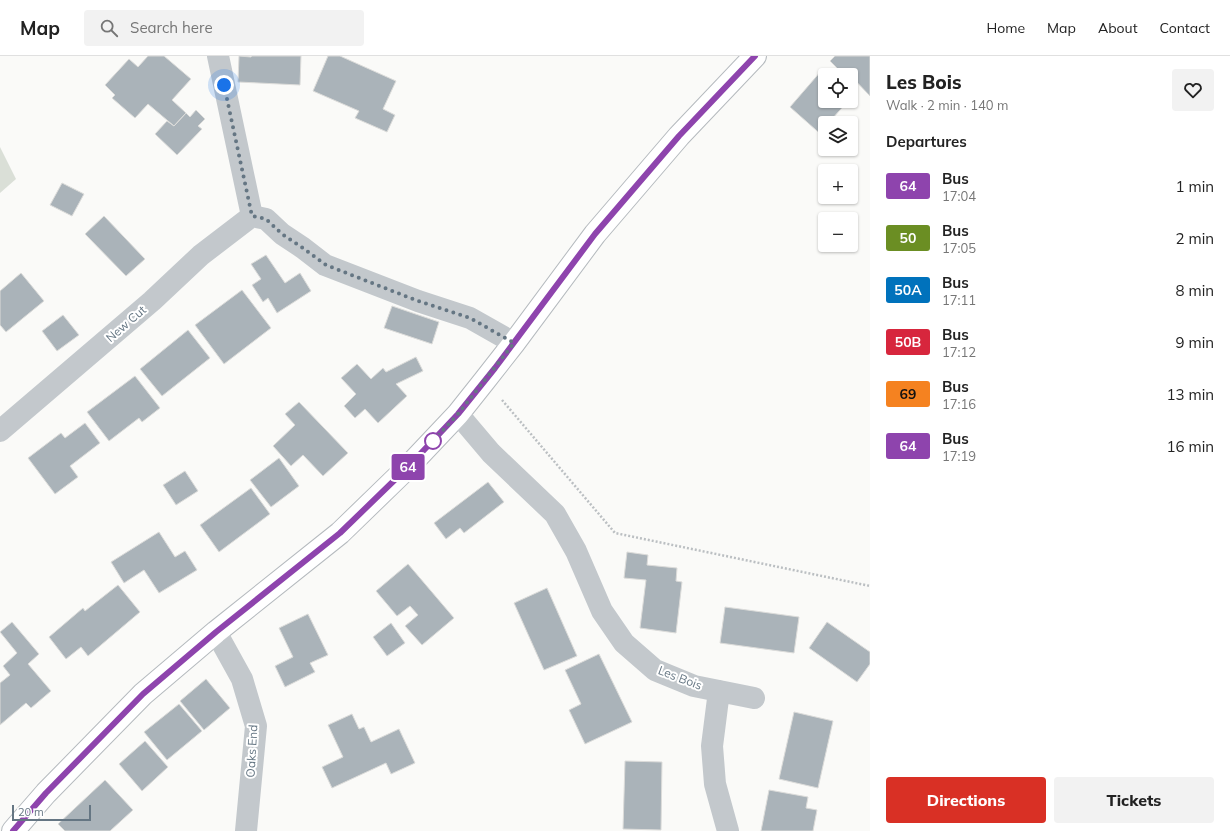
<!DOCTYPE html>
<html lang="en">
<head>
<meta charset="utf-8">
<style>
  body { margin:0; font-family:Mulish,sans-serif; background:#f2f2f2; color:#222; height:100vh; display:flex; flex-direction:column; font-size:15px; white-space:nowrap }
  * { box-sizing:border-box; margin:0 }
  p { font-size:13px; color:#767676 }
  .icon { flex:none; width:22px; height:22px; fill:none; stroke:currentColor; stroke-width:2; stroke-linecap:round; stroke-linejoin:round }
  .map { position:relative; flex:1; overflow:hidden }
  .panel { display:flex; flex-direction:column; background:#fff; width:360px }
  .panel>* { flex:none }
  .badge { padding:0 8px; border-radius:3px; font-size:14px; line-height:26px }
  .controls { position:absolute; left:818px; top:12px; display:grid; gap:8px }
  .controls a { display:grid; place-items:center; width:40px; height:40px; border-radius:4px; background:#fff; box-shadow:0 1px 3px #0004; font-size:20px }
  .scale { position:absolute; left:12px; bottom:10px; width:79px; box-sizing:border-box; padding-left:4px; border:2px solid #657683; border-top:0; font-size:11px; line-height:14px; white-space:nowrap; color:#657683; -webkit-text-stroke:3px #fff; paint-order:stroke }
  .you { position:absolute; width:20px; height:20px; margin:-10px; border:3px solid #fff; border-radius:50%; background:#1a73e8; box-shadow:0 0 0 6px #1a73e833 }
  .map>.badge { position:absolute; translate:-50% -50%; box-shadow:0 0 0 2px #fff }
  h2 { padding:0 16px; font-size:15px; line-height:36px }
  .round { display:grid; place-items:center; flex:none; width:42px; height:42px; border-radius:4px; background:#f2f2f2 }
  .headline { display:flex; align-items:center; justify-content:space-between; height:68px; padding:0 16px }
  h1 { font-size:19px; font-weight:800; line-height:30px }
  .primary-button { display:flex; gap:8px; margin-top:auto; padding:8px 16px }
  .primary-button a { flex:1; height:46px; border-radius:4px; background:#d93025; color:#fff; font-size:16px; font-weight:800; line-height:46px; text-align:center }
  .primary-button a+a { background:#f2f2f2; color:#222 }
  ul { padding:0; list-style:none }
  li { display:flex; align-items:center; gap:12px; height:52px; padding:0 16px }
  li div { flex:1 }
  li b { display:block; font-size:15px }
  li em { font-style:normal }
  li .badge { min-width:44px; font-weight:700; text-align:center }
  header { display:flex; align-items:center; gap:24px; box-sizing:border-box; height:56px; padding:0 20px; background:#fff; border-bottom:1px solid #e0e0e0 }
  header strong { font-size:19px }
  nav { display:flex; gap:22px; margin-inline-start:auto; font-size:14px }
  .search { width:280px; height:36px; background:#f2f2f2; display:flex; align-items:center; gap:10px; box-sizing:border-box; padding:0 14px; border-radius:4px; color:#767676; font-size:15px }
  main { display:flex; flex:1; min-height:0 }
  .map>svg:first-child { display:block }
  .green { fill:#dadfd7 }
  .building { fill:#aab3b9; stroke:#dcdcda }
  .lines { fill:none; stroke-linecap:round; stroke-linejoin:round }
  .major-casing { stroke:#b5babe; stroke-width:24 }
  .path { stroke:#bbbfc2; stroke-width:2.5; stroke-dasharray:2 2; stroke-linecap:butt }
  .minor { stroke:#c3c8cc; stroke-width:22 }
  .major { stroke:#fff; stroke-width:22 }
  .line-casing { stroke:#fff; stroke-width:9 }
  .line { stroke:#8e44ad; stroke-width:6 }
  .walk { stroke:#657683; stroke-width:4; stroke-dasharray:0 7.2 }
  .stop-dot { fill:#fff; stroke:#8e44ad; stroke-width:2 }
  .labels { text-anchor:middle; stroke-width:4; stroke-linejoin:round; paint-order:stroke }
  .street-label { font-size:12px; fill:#657683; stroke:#fff }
</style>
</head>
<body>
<header>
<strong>Map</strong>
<div class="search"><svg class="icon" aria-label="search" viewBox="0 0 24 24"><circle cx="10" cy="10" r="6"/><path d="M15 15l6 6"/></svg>Search here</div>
<nav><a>Home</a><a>Map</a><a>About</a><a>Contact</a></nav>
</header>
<main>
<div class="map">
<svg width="870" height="775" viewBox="0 0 870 775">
  <rect width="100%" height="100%" fill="#fafaf8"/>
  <path class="green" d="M 0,91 L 16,123 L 0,137 Z"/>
  <path class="building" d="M 148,0 L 164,0 L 191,23 L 172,44 L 186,57 L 174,70 L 148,48 L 135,62 L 112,42 L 115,39 L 105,29 L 129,3 L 138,11 Z
    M 239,0 L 251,1 L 252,0 L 301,0 L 300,29 L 238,26 Z
    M 328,0 L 340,0 L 396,25 L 383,53 L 395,59 L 387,76 L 355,62 L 359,55 L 313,35 Z
    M 835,0 L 870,0 L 870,40 L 851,20 L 851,19 L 850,19 L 845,14 L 842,17 L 830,5 Z
    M 822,14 L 827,19 L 825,19 L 825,45 L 848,45 L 832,63 L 836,67 L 825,67 L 825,82 L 790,51 Z
    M 196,54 L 205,63 L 198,70 L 202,73 L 177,99 L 155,78 L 167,65 L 174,70 L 186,57 L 190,61 Z
    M 62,127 L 84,138 L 72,160 L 50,149 Z
    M 104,160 L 145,203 L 126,220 L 85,178 Z
    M 266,199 L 285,227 L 300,217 L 311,235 L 277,257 L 268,242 L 263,246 L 252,229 L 261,223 L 251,208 Z
    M 21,217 L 44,245 L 6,276 L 0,269 L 0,235 Z
    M 242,234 L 271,272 L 224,308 L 195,269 Z
    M 392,250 L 439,266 L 432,288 L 384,272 Z
    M 63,259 L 79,279 L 57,295 L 42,275 Z
    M 188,274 L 210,302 L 162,340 L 140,313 Z
    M 416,301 L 423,315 L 396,328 L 407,340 L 378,367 L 365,353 L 355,362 L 344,350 L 356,338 L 341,322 L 357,308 L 371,323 L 383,312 L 386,316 Z
    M 135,320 L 160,352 L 142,366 L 139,362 L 109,385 L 87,356 Z
    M 299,346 L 348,397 L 323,420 L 303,399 L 291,410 L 273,390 L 295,369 L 285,358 Z
    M 85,367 L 100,387 L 70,410 L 78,421 L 55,438 L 28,402 L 61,377 L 65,382 Z
    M 279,402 L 299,430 L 271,451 L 250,424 Z
    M 185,415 L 198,435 L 176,449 L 163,429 Z
    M 488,426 L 504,446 L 464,477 L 460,472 L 446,483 L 434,467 Z
    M 251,432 L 270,458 L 219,496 L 200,469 Z
    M 159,476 L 175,501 L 185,495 L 197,514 L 159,537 L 144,514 L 124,527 L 111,506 Z
    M 627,496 L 648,499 L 647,509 L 677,512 L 676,525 L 682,526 L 676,577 L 640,572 L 646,524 L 624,522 Z
    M 408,508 L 454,562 L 422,589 L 405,570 L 418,559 L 410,550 L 397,560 L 376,535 Z
    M 118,529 L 140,556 L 88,600 L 81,591 L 66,603 L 49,581 L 83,552 L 85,555 Z
    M 547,532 L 577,600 L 544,614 L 514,547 Z
    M 725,551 L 799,561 L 794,597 L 720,587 Z
    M 308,558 L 328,599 L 310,607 L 315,616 L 285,631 L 275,610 L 293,601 L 279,572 Z
    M 12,566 L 39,598 L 28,608 L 51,635 L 31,652 L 26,647 L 0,669 L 0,627 L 10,619 L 3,610 L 17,597 L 0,576 Z
    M 827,566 L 870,596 L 870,608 L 857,626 L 809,592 Z
    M 391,567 L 405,587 L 387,600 L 373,581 Z
    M 599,598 L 632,666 L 585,688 L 569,654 L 581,648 L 565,614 Z
    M 206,623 L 230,652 L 204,674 L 180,645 Z
    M 179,648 L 202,675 L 167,704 L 144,676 Z
    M 794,656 L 833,665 L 818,732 L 779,723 Z
    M 352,658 L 359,673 L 364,671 L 371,686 L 399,673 L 415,707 L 391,718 L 386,707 L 332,732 L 322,711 L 343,701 L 328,669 Z
    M 145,685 L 168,711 L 142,735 L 119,708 Z
    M 625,705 L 662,706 L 661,774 L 623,773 Z
    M 105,724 L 133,754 L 110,775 L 65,775 L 58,768 Z
    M 769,734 L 808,741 L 806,752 L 817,754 L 813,775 L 761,775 Z"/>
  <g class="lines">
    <g class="major-casing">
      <path id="major" d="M 13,775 L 46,737 L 143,638 L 216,576 L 340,477 L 407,412 L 458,358 L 485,324 L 514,287 L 595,178 L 679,80 L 755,0"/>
    </g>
    <path class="path" d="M 502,344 L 615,477 L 870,530"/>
    <path class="minor" d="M 218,0 L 252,160 L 266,163 L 282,178 L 303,192 L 325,209 L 418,245 L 470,262 L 514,287
      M 458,358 L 491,397 L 555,458 L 576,495 L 602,555 L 624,587 L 655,614 L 694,630 L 754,642
      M 0,375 L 152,245 L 201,199 L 252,160
      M 216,576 L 242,623 L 256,670 L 246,775
      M 719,635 L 712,690 L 715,728 L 728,775"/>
    <use href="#major" class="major"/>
  </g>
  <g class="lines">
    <g class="line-casing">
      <path id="line" d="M 13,775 L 46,737 L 143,638 L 216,576 L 340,477 L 407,412 L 458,358 L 495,312 L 595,178 L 679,80 L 755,0"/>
    </g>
    <use href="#line" class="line"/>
    <path class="walk" d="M 224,29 L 252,160 L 266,163 L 282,178 L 303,192 L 326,209 L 418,245 L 470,262 L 514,287 L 458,358 L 433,385"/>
  </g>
  <circle class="stop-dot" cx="433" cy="385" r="8"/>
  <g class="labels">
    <g class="street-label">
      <text transform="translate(126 268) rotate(-41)" y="4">New Cut</text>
      <text transform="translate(680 622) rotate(21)" y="4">Les Bois</text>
      <text transform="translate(252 695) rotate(-87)" y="4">Oaks End</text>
    </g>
  </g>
</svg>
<div class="controls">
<a><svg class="icon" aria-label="locate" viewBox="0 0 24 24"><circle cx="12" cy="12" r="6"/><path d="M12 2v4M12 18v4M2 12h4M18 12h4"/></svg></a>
<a><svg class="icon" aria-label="layers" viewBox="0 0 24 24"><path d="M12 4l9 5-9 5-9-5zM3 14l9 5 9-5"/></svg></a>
<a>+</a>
<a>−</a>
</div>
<div class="scale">20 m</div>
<div class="you" style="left:224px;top:29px"></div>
<b class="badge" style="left:408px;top:411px;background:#8e44ad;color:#fff">64</b>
</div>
<section class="panel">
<div class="headline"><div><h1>Les Bois</h1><p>Walk · 2 min · 140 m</p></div><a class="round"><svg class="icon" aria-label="heart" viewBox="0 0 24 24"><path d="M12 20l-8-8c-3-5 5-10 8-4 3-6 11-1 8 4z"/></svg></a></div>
<h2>Departures</h2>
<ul>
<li><span class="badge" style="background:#8e44ad;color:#fff">64</span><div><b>Bus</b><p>17:04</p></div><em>1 min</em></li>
<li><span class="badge" style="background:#6b8e23;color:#fff">50</span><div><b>Bus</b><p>17:05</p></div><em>2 min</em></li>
<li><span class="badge" style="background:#0072bc;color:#fff">50A</span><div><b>Bus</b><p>17:11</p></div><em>8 min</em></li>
<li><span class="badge" style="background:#d7263d;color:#fff">50B</span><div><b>Bus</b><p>17:12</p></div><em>9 min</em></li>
<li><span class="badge" style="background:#f58220;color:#111">69</span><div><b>Bus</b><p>17:16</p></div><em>13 min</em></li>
<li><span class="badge" style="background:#8e44ad;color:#fff">64</span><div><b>Bus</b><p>17:19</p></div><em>16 min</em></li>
</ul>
<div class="primary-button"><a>Directions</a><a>Tickets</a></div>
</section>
</main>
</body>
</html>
